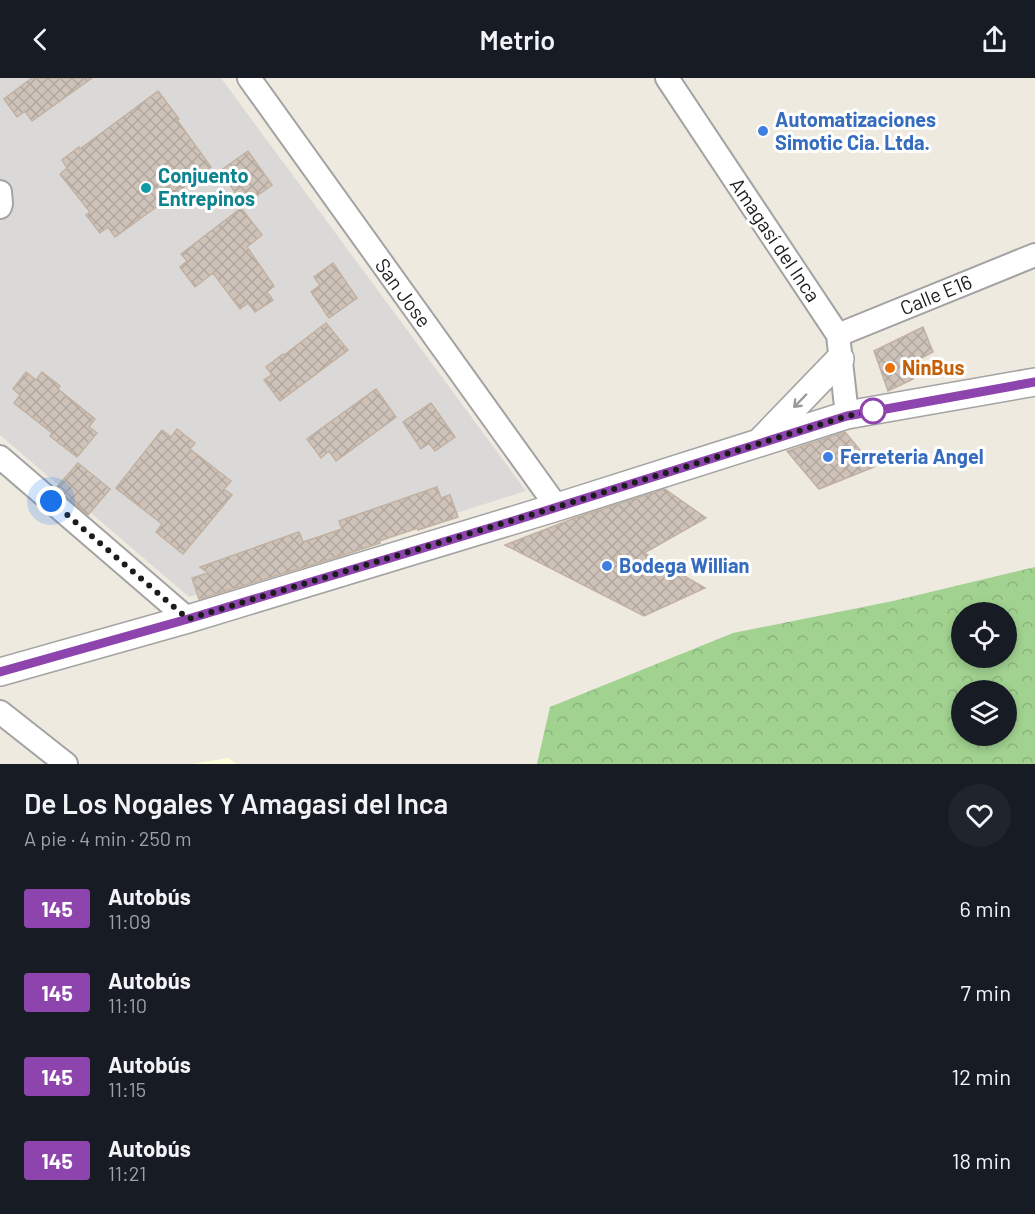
<!DOCTYPE html>
<html lang="es">
<head>
<meta charset="utf-8">
<style>
  body { margin:0; font-family:Barlow,sans-serif; background:#20242c; color:#f1f3f6; height:100vh; display:flex; flex-direction:column; font-size:22px; white-space:nowrap }
  * { box-sizing:border-box; margin:0 }
  p { font-size:20px; color:#9ea1a6 }
  .icon { flex:none; width:33px; height:33px; fill:none; stroke:currentColor; stroke-width:2; stroke-linecap:round; stroke-linejoin:round }
  .map { position:relative; height:686px; overflow:hidden }
  .details { display:flex; flex-direction:column; background:#171b24; flex:1 }
  .details>* { flex:none }
  .badge { padding:0 12px; border-radius:4px; font-size:21px; line-height:39px }
  .buttons { position:absolute; left:951px; top:524px; display:grid; gap:12px }
  .buttons a { display:grid; place-items:center; width:66px; height:66px; border-radius:50%; background:#171b24; box-shadow:0 3px 9px #0003; font-size:30px }
  .you { position:absolute; width:30px; height:30px; margin:-15px; border:4px solid #fff; border-radius:50%; background:#1a73e8; box-shadow:0 0 0 9px #1a73e833 }
  .map>.badge { position:absolute; translate:-50% -50%; box-shadow:0 0 0 3px #fff }
  .round { display:grid; place-items:center; flex:none; width:63px; height:63px; border-radius:32px; background:#20242c }
  .headline { display:flex; align-items:center; justify-content:space-between; height:102px; padding:0 24px }
  h1 { font-size:28px; font-weight:600; line-height:45px }
  ul { padding:0; list-style:none }
  li { display:flex; align-items:center; gap:18px; height:84px; padding:0 24px }
  li div { flex:1 }
  li b { display:block; font-size:22px }
  li em { font-style:normal }
  li .badge { min-width:66px; font-weight:700; text-align:center }
  header { display:flex; justify-content:space-between; align-items:center; height:78px; padding:0 24px; background:#171b24; font-size:27px; font-weight:600 }
  .map>svg:first-child { display:block }
  .residential { fill:#dad9d8 }
  .education { fill:#fdffd8 }
  .forest { fill:url(#forest-crowns); fill-rule:evenodd }
  .building { fill:url(#building-cross-hatch); stroke:#c2b1a1; stroke-width:1.5 }
  .lines { fill:none; stroke-linecap:round; stroke-linejoin:round }
  .minor-casing { stroke:#a3a3a3; stroke-width:26 }
  .tertiary-casing { stroke:#a3a3a3; stroke-width:30 }
  .minor { stroke:#fff; stroke-width:22 }
  .tertiary { stroke:#fff; stroke-width:27 }
  .oneway { stroke:#999 }
  .line-casing { stroke:#fff; stroke-width:14 }
  .line { stroke:#8e44ad; stroke-width:9 }
  .walk { stroke:#1c1c1c; stroke-width:6; stroke-dasharray:0 10.8 }
  .shop-dot { fill:#3f7fe0; stroke:#fff; stroke-width:2 }
  .culture-dot { fill:#0f9aa8; stroke:#fff; stroke-width:2 }
  .food-dot { fill:#e8710a; stroke:#fff; stroke-width:2 }
  .stop-dot { fill:#fff; stroke:#8e44ad; stroke-width:3 }
  .labels { text-anchor:middle; stroke-width:6; stroke-linejoin:round; paint-order:stroke }
  .shop-label { font-size:20px; font-weight:bold; fill:#366cbe; stroke:#fff; text-anchor:start }
  .culture-label { font-size:20px; font-weight:bold; fill:#0d838f; stroke:#fff; text-anchor:start }
  .street-label { font-size:20px; fill:#1c1c1c; stroke:#fff }
  .food-label { font-size:20px; font-weight:bold; fill:#c56008; stroke:#fff; text-anchor:start }
</style>
</head>
<body>
<header><svg class="icon" aria-label="back" viewBox="0 0 24 24"><path d="M15 5l-7 7 7 7"/></svg>Metrio<svg class="icon" aria-label="share" viewBox="0 0 24 24"><path d="M12 15V3M7 8l5-5 5 5M5 13v7h14v-7"/></svg></header>
<div class="map">
<svg width="1035" height="686" viewBox="0 0 1035 686">
  <defs>
    <pattern id="forest-crowns" width="20" height="18" patternUnits="userSpaceOnUse" patternTransform="scale(1.5)"><rect width="20" height="18" fill="#a1d290"/><path d="M2 6a3 3 0 1 1 6 0M12 15a3 3 0 1 1 6 0" fill="none" stroke="#8ab47c"/></pattern>
    <pattern id="building-cross-hatch" width="8" height="8" patternUnits="userSpaceOnUse" patternTransform="scale(1.5)"><rect width="8" height="8" fill="#cfc3b9"/><path d="M0 0l8 8M0 8l8-8" fill="none" stroke="#b1a79e"/></pattern>
  </defs>
  <rect width="100%" height="100%" fill="#efeae0"/>
  <path class="residential" d="M 0,0 L 221,0 L 526,413 L 189,519 L 0,357 Z"/>
  <path class="education" d="M 228,680 L 237,686 L 192,686 Z"/>
  <path class="forest" d="M 1035,489 L 1035,686 L 537,686 L 550,629 L 733,555 L 893,523 ZM 962,534 L 1006,534 L 1006,579 L 962,579 ZM 962,612 L 1006,612 L 1006,657 L 962,657 Z"/>
  <path class="building" d="M 32,0 L 92,0 L 32,43 L 25,33 L 17,39 L 4,21 Z
    M 158,13 L 179,41 L 177,42 L 211,89 L 115,159 L 108,149 L 100,155 L 86,137 L 90,134 L 60,96 L 67,90 L 62,82 L 79,69 L 80,71 Z
    M 248,73 L 272,107 L 244,127 L 220,93 Z
    M 241,130 L 262,157 L 247,169 L 274,208 L 267,214 L 273,222 L 255,234 L 248,225 L 240,231 L 213,195 L 195,209 L 180,189 L 187,183 L 181,176 Z
    M 333,185 L 357,220 L 329,240 L 311,214 L 320,207 L 314,199 Z
    M 326,245 L 348,272 L 280,323 L 264,302 L 272,297 L 266,289 L 283,276 L 284,277 Z
    M 923,249 L 933,274 L 910,286 L 913,301 L 888,313 L 874,273 Z
    M 26,294 L 36,302 L 42,294 L 60,308 L 58,311 L 95,341 L 89,349 L 97,355 L 77,379 L 50,358 L 52,355 L 14,325 L 20,317 L 13,311 Z
    M 376,311 L 396,339 L 336,383 L 329,373 L 321,380 L 307,361 Z
    M 431,325 L 455,359 L 435,373 L 429,365 L 421,371 L 403,344 Z
    M 177,351 L 195,365 L 190,371 L 231,403 L 224,411 L 232,417 L 183,476 L 156,454 L 162,446 L 116,410 L 162,352 L 171,359 Z
    M 845,354 L 874,389 L 819,411 L 787,373 Z
    M 78,385 L 110,411 L 88,437 L 56,410 Z
    M 437,409 L 441,420 L 450,417 L 458,439 L 418,452 L 418,450 L 379,463 L 380,465 L 344,477 L 199,521 L 192,500 L 208,495 L 200,489 L 299,454 L 303,464 L 342,451 L 339,443 Z
    M 665,411 L 706,440 L 644,475 L 705,510 L 644,538 L 505,467 L 575,440 Z"/>
  <g class="lines">
    <g class="minor-casing">
      <path id="minor" d="M 249,0 L 557,429
        M 667,0 L 838,257 L 847,337
        M 0,114 L 1,126 L 0,129
        M 838,257 L 1035,177
        M 0,379 L 188,541
        M 0,634 L 66,686"/>
    </g>
    <g class="tertiary-casing">
      <path id="tertiary" d="M 762,362 L 840,281
        M 0,594 L 188,541 L 557,429 L 847,337 L 1035,304"/>
    </g>
    <use href="#minor" class="minor"/>
    <use href="#tertiary" class="tertiary"/>
  </g>
  <defs><path id="oneway-shaft" d="M-6 0H5M1.5-3L5.5 0L1.5 3" fill="none" stroke-width="1.6" stroke-linecap="round" stroke-linejoin="round" transform="scale(1.5)"/></defs>
  <use class="oneway" href="#oneway-shaft" transform="translate(800 323) rotate(134)"/>
  <g class="lines">
    <g class="line-casing">
      <path id="line" d="M 0,594 L 188,541 L 513,443 L 847,338 L 1035,304"/>
    </g>
    <use href="#line" class="line"/>
    <path class="walk" d="M 51,423 L 188,541 L 557,429 L 847,338 L 873,333"/>
  </g>
  <g class="shop-dot">
    <circle cx="763" cy="53" r="6"/>
    <circle cx="828" cy="379" r="6"/>
    <circle cx="607" cy="488" r="6"/>
  </g>
  <circle class="culture-dot" cx="146" cy="110" r="6"/>
  <circle class="food-dot" cx="890" cy="290" r="6"/>
  <circle class="stop-dot" cx="873" cy="333" r="12"/>
  <g class="labels">
    <g class="shop-label">
      <text x="775" y="49">Automatizaciones<tspan x="775" dy="23">Simotic Cia. Ltda.</tspan></text>
      <text x="840" y="386">Ferreteria Angel</text>
      <text x="619" y="495">Bodega Willian</text>
    </g>
    <g class="culture-label">
      <text x="158" y="105">Conjuento<tspan x="158" dy="23">Entrepinos</tspan></text>
    </g>
    <g class="street-label">
      <text transform="translate(775 162) rotate(56)" y="7">Amagasí del Inca</text>
      <text transform="translate(403 215) rotate(54)" y="7">San Jose</text>
      <text transform="translate(936 217) rotate(-22)" y="7">Calle E16</text>
    </g>
    <g class="food-label">
      <text x="902" y="297">NinBus</text>
    </g>
  </g>
</svg>
<div class="buttons">
<a><svg class="icon" aria-label="locate" viewBox="0 0 24 24"><circle cx="12" cy="12" r="6"/><path d="M12 2v4M12 18v4M2 12h4M18 12h4"/></svg></a>
<a><svg class="icon" aria-label="layers" viewBox="0 0 24 24"><path d="M12 4l9 5-9 5-9-5zM3 14l9 5 9-5"/></svg></a>
</div>
<div class="you" style="left:51px;top:423px"></div>
</div>
<section class="details">
<div class="headline"><div><h1>De Los Nogales Y Amagasi del Inca</h1><p>A pie · 4 min · 250 m</p></div><a class="round"><svg class="icon" aria-label="heart" viewBox="0 0 24 24"><path d="M12 20l-8-8c-3-5 5-10 8-4 3-6 11-1 8 4z"/></svg></a></div>
<ul>
<li><span class="badge" style="background:#8e44ad;color:#fff">145</span><div><b>Autobús</b><p>11:09</p></div><em>6 min</em></li>
<li><span class="badge" style="background:#8e44ad;color:#fff">145</span><div><b>Autobús</b><p>11:10</p></div><em>7 min</em></li>
<li><span class="badge" style="background:#8e44ad;color:#fff">145</span><div><b>Autobús</b><p>11:15</p></div><em>12 min</em></li>
<li><span class="badge" style="background:#8e44ad;color:#fff">145</span><div><b>Autobús</b><p>11:21</p></div><em>18 min</em></li>
</ul>
</section>
</body>
</html>
